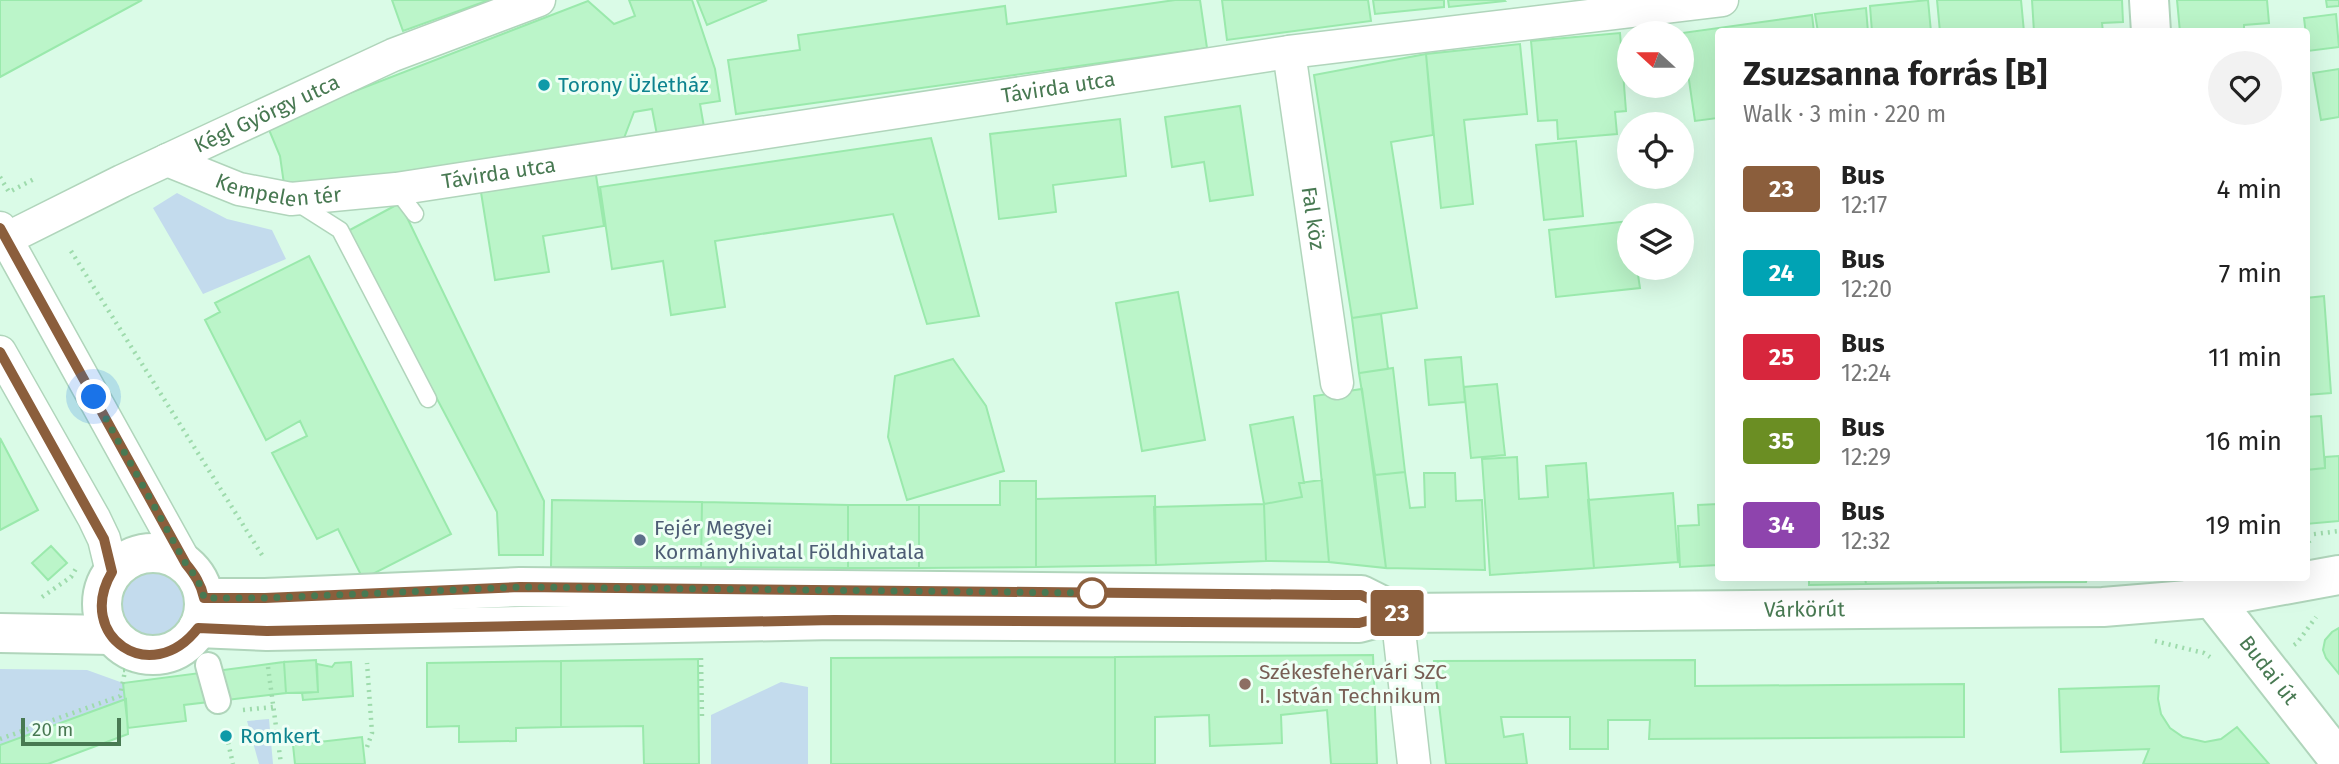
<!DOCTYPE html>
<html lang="en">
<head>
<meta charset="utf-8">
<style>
  body { margin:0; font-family:"Fira Sans",sans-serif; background:#f2f2f2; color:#222; height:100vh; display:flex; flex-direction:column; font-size:26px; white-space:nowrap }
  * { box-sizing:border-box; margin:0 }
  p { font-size:23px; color:#767676 }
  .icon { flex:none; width:38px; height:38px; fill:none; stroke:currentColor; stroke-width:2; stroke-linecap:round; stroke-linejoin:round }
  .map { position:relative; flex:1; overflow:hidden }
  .panel { position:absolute; left:1715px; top:28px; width:595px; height:553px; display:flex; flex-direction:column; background:#fff; border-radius:7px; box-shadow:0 7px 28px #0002 }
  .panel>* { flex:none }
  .badge { padding:0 14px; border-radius:5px; font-size:24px; line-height:46px }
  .needle { width:46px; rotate:291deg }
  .fabs { position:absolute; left:1617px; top:21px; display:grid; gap:14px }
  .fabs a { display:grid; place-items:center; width:77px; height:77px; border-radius:50%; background:#fff; box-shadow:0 7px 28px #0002; font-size:35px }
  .scale { position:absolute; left:21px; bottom:18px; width:100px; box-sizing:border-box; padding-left:7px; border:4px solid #487952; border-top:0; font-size:19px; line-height:24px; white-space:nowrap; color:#487952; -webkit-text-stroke:5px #eefff5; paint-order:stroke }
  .you { position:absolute; width:35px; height:35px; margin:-18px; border:5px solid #fff; border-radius:50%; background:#1a73e8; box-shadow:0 0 0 10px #1a73e833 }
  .map>.badge { position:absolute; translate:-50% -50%; box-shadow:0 0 0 4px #fff }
  .round { display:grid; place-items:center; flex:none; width:74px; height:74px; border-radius:37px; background:#f2f2f2 }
  .summary { display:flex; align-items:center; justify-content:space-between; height:119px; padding:0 28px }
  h1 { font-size:33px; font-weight:700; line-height:52px }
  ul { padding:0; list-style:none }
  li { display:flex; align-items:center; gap:21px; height:84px; padding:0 28px }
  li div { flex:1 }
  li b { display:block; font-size:26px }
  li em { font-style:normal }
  li .badge { min-width:77px; font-weight:700; text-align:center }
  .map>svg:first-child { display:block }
  .residential { fill:#dafbe7; fill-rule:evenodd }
  .green { fill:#c3dbed }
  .building { fill:#bbf5c9; stroke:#9ae9ac; stroke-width:2 }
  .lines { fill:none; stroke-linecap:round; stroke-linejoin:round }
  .service-casing { stroke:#b0d5bb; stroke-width:19 }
  .pedestrian-casing { stroke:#b0d5bb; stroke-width:28 }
  .minor-casing { stroke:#b0d5bb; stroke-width:35 }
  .tertiary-casing { stroke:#b0d5bb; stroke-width:42 }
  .path { stroke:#9edbac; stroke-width:4.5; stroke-dasharray:2 5; stroke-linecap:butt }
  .service { stroke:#fff; stroke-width:16 }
  .pedestrian { stroke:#fff; stroke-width:24 }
  .minor { stroke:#fff; stroke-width:32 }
  .tertiary { stroke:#fff; stroke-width:38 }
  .line-casing { stroke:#fff; stroke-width:16 }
  .line { stroke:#8b5e3c; stroke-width:10 }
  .walk { stroke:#487952; stroke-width:7; stroke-dasharray:0 12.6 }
  .culture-dot { fill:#0f9aa8; stroke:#eefff5; stroke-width:2.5 }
  .service-dot { fill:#5c6f8a; stroke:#eefff5; stroke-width:2.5 }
  .stop-dot { fill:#fff; stroke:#8b5e3c; stroke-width:3.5 }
  .education-dot { fill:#8d6e63; stroke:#eefff5; stroke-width:2.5 }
  .labels { text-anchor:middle; stroke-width:6; stroke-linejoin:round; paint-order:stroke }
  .culture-label { font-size:21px; fill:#0d838f; stroke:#eefff5; text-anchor:start }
  .street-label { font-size:21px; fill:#487952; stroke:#eefff5 }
  .service-label { font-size:21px; fill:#4e5e75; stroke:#eefff5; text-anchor:start }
  .education-label { font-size:21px; fill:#785e54; stroke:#eefff5; text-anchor:start }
</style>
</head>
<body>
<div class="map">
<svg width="2339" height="764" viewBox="0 0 2339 764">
  <rect width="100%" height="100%" fill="#e6fef1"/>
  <path class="residential" d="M 0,0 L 2339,0 L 2339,764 L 0,764 ZM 1718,32 L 2306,32 L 2306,578 L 1718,578 ZM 1629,33 L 1682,33 L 1682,86 L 1629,86 ZM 1629,124 L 1682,124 L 1682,177 L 1629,177 ZM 1629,215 L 1682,215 L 1682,268 L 1629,268 Z"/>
  <path class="green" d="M 177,193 L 227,219 L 272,230 L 286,259 L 203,294 L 153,208 Z
    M110 604a43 43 0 1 1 86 0a43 43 0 1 1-86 0Z
    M 0,669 L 87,670 L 123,683 L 126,699 L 0,745 Z
    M 781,682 L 808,687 L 808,764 L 711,764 L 711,715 Z
    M 269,719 L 273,764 L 259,764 L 247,721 Z"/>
  <path class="building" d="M 0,0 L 142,0 L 0,77 Z
    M 392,0 L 489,0 L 403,31 Z
    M 629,0 L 692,0 L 715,69 L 720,101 L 700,104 L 705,133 L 658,140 L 652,109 L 634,112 L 624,138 L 285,191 L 280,156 L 267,125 L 588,1 L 614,24 L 635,16 Z
    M 697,0 L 767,0 L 707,25 Z
    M 1175,0 L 1200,0 L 1207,48 L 736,114 L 728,60 L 800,50 L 798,35 L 1005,6 L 1007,24 Z
    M 1222,0 L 1368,0 L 1371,21 L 1227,40 Z
    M 1373,0 L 1444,0 L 1444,7 L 1375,14 Z
    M 1448,0 L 1504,0 L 1505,1 L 1449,7 Z
    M 1928,0 L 1931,32 L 1872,32 L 1870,6 Z
    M 1937,0 L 2021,0 L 2024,32 L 1940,32 Z
    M 2032,0 L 2122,0 L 2123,22 L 2102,23 L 2103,32 L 2034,32 Z
    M 2177,0 L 2267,0 L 2269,23 L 2244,25 L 2244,32 L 2180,32 Z
    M 2326,0 L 2339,0 L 2339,6 L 2327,7 Z
    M 1866,8 L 1868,32 L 1818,32 L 1815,14 Z
    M 2336,14 L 2339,47 L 2308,51 L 2304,18 Z
    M 1812,15 L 1814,32 L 1718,32 L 1718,94 L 1717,94 L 1718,118 L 1695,121 L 1682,33 Z
    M 1620,33 L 1626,111 L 1615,112 L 1617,134 L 1558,139 L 1557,120 L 1538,121 L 1531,41 Z
    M 1520,44 L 1527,114 L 1464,120 L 1473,204 L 1441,208 L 1426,54 Z
    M 1426,54 L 1433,135 L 1391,142 L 1417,308 L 1352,318 L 1314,75 Z
    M 2339,69 L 2339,117 L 2321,120 L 2313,73 Z
    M 1240,106 L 1253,195 L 1210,201 L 1204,162 L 1172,167 L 1165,117 Z
    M 1120,119 L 1126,176 L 1053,185 L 1056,212 L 999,219 L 990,134 Z
    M 931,138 L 979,316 L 927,324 L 893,214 L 715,241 L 725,307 L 671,315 L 663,261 L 612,269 L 600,187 Z
    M 1576,141 L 1583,216 L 1544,220 L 1536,145 Z
    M 595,169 L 604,226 L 543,236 L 549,272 L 495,280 L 480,186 Z
    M 400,203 L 544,501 L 543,555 L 499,555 L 497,512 L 348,231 Z
    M 1629,221 L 1629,268 L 1637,268 L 1640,288 L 1556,297 L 1549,230 Z
    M 309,256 L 451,534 L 363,579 L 338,529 L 317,539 L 272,453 L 307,436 L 300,421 L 266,440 L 205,320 L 220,312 L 215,303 Z
    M 1178,292 L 1205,440 L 1142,451 L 1116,303 Z
    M 2324,296 L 2331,393 L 2306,395 L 2306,298 Z
    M 1381,314 L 1388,369 L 1359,373 L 1352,318 Z
    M 1461,357 L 1465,402 L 1429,405 L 1425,360 Z
    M 953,359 L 986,406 L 1004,471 L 907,500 L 888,437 L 895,376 Z
    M 1393,368 L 1405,472 L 1375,475 L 1359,373 Z
    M 1497,384 L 1505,455 L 1471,458 L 1464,387 Z
    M 1362,389 L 1386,568 L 1329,562 L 1314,396 Z
    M 2321,416 L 2325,468 L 2306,470 L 2306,417 Z
    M 1293,417 L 1304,483 L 1299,483 L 1302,497 L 1264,504 L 1250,425 Z
    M 0,438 L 38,510 L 0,530 Z
    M 2339,456 L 2339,521 L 2306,524 L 2306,470 L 2325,468 L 2325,457 Z
    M 1517,457 L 1519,499 L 1548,497 L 1546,466 L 1586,463 L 1594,568 L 1490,575 L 1482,459 Z
    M 1405,472 L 1410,508 L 1425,507 L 1424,473 L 1455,473 L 1456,501 L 1482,500 L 1485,570 L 1386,568 L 1375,475 Z
    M 1322,480 L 1329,562 L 1266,561 L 1264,504 L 1302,497 L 1299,483 Z
    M 1000,481 L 1036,481 L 1036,567 L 919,568 L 919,505 L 1000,505 Z
    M 1673,493 L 1678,562 L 1594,568 L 1588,500 Z
    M 1155,496 L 1156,565 L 1036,567 L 1036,499 Z
    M 552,500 L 702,502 L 701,567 L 551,567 Z
    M 702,502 L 848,505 L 848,568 L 701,567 Z
    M 1264,504 L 1266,561 L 1156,565 L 1154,507 Z
    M 1718,504 L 1718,565 L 1680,567 L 1678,526 L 1699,525 L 1698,505 Z
    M 848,505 L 919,505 L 919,568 L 848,568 Z
    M 51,546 L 67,563 L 48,580 L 32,563 Z
    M 1809,578 L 1865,578 L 1866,584 L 1809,585 Z
    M 1865,578 L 1938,578 L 1938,583 L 1866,584 Z
    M 1938,578 L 2087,578 L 2086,582 L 1938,583 Z
    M 2339,628 L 2339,674 L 2326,658 L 2323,650 L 2325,640 L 2332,632 Z
    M 1373,655 L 1377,764 L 1331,764 L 1327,710 L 1281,715 L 1282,743 L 1210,746 L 1209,715 L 1155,717 L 1155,764 L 1115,764 L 1115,657 Z
    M 1115,657 L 1115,764 L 831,764 L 831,658 Z
    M 698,659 L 699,764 L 644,764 L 643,726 L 561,727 L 561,661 Z
    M 316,660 L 318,692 L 286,693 L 284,662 Z
    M 1695,660 L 1695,686 L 1964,684 L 1964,737 L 1649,739 L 1650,720 L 1608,720 L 1608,749 L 1570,749 L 1570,717 L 1501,717 L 1504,737 L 1523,734 L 1527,764 L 1446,764 L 1434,661 Z
    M 561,661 L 561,727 L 516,728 L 516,741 L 459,742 L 459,726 L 427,727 L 427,663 Z
    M 284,662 L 286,693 L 184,705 L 186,721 L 128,728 L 123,683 Z
    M 351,662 L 353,696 L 303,700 L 302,693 L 318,692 L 317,664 L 332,667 L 335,663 Z
    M 2159,686 L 2158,699 L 2161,714 L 2170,728 L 2183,737 L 2205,742 L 2221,739 L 2237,727 L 2269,764 L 2143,764 L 2149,749 L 2061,752 L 2059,689 Z
    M 126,699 L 128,734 L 48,764 L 0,764 L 0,745 Z
    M 362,737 L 365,764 L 295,764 L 293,745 Z"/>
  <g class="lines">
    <g class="service-casing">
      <path id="service" d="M 396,189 L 415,214
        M 296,202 L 340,230 L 428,399"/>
    </g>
    <g class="pedestrian-casing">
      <path id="pedestrian" d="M 208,665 L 218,701"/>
    </g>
    <g class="minor-casing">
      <g id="minor">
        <path id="s1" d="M 1289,52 L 1337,383"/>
        <path id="s2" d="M 167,160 L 239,189 L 291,199 L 396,189 L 1289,52 L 1722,0"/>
        <path d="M 0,228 L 186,564"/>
        <path id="s3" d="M 0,242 L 122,181 L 393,55 L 539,0"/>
        <path d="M 0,352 L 94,518 L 104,539 L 112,572"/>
        <path d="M 1397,613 L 1414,764"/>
      </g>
    </g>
    <g class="tertiary-casing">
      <g id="tertiary">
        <path d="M 2149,0 L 2151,32"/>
        <circle cx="153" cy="604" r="51"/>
        <path id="s4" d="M 2202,578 L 2212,598 L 2339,760"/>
        <path d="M 204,598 L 265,598 L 520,587 L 1361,595 L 1397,613"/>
        <path id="s5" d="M 198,628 L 267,631 L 834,620 L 1359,623 L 1397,613 L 2103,607 L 2212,598 L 2339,575"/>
        <path d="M 0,633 L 111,635"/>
      </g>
    </g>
    <path class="path" d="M 0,177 L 9,192 L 36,178
      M 71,251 L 262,555
      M 2306,535 L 2310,545
      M 2307,535 L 2339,531
      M 42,597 L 71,577 L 77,567
      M 2155,641 L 2204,653 L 2210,657
      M 2294,645 L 2297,643 L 2316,617
      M 701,658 L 702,719
      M 268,667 L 281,764
      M 123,670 L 181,667
      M 243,710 L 273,707
      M 225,729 L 233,764
      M 0,739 L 120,696 L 125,671
      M 367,747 L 372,733 L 367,663"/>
    <use href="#service" class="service"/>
    <use href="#pedestrian" class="pedestrian"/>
    <use href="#minor" class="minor"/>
    <use href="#tertiary" class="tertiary"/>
  </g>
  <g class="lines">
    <g class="line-casing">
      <path id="line" d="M 0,228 L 186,564 C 195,575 201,584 204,598 L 265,598 L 520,587 L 1334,595 L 1361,595 L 1397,613 L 1359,623 L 834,620 L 267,631 L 198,628 C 151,689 74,636 112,572 L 104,539 L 0,352"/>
    </g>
    <use href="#line" class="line"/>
    <path class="walk" d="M 94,397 L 186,564 C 195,575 201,584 204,598 L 265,598 L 520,587 L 1092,593"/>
  </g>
  <g class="culture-dot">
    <circle cx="544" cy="85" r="7"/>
    <circle cx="226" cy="736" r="7"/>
  </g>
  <circle class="service-dot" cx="640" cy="540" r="7"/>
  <circle class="stop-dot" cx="1092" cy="593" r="14"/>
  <circle class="education-dot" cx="1245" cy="684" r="7"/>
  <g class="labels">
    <g class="culture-label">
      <text x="558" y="92">Torony Üzletház</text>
      <text x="240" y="743">Romkert</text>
    </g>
    <g class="street-label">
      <text dy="7" stroke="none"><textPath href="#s2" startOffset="906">Távirda utca</textPath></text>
      <text dy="7" stroke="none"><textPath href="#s3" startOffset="296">Kégl György utca</textPath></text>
      <text dy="7" stroke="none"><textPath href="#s2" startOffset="340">Távirda utca</textPath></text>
      <text dy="7" stroke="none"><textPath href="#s2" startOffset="117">Kempelen tér</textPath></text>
      <text dy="7" stroke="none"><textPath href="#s1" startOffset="168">Fal köz</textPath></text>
      <text dy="7" stroke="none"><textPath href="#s5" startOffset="1608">Várkörút</textPath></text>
      <text dy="7" stroke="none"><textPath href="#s4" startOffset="114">Budai út</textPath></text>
    </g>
    <g class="service-label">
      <text x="654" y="535">Fejér Megyei<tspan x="654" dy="24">Kormányhivatal Földhivatala</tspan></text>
    </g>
    <g class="education-label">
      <text x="1259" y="679">Székesfehérvári SZC<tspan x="1259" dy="24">I. István Technikum</tspan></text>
    </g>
  </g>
</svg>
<div class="fabs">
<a><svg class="needle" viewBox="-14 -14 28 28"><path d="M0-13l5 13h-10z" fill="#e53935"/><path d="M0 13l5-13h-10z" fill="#767676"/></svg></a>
<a><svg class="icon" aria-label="locate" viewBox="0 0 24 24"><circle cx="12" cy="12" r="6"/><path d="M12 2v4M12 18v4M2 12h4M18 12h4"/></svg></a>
<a><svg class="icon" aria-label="layers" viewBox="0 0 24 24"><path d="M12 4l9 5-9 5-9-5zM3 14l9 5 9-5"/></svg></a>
</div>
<div class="scale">20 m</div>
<div class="you" style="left:94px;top:397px"></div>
<b class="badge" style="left:1397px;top:613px;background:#8b5e3c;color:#fff">23</b>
<section class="panel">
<div class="summary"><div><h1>Zsuzsanna forrás [B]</h1><p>Walk · 3 min · 220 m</p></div><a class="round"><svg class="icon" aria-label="heart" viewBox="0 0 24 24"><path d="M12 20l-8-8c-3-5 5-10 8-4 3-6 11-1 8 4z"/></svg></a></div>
<ul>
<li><span class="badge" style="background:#8b5e3c;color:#fff">23</span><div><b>Bus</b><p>12:17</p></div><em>4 min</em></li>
<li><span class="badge" style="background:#00a3b4;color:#fff">24</span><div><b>Bus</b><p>12:20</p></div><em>7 min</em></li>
<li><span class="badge" style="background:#d7263d;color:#fff">25</span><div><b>Bus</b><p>12:24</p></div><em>11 min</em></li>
<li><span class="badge" style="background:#6b8e23;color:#fff">35</span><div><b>Bus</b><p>12:29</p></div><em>16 min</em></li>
<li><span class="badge" style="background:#8e44ad;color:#fff">34</span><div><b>Bus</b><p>12:32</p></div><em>19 min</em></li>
</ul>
</section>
</div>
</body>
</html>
